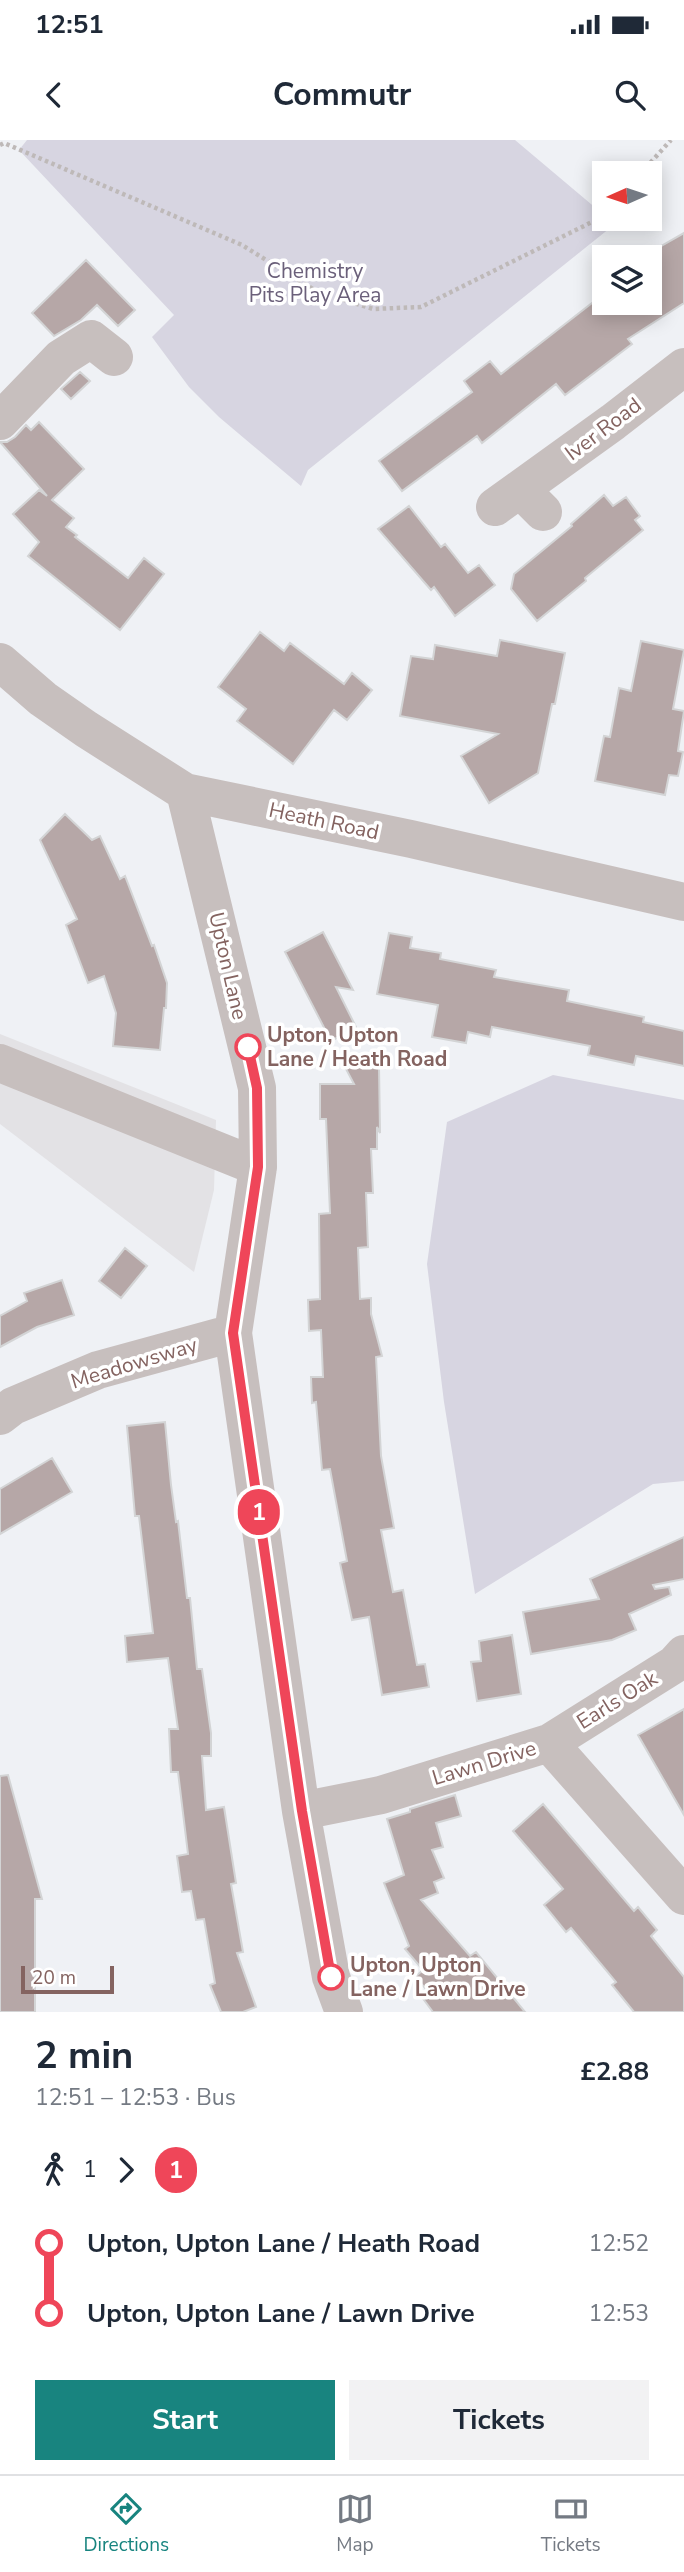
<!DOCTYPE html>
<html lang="en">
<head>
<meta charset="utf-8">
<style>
  body { margin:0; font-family:"Nunito Sans",sans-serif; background:#f2f2f3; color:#1f2937; height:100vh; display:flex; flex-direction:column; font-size:26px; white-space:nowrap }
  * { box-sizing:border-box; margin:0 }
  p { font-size:23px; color:#747a83 }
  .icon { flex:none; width:38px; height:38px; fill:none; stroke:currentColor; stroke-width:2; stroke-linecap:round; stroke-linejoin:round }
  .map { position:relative; height:1872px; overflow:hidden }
  .details { display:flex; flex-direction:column; background:#fff; flex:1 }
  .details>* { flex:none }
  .badge { padding:0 14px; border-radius:23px; font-size:24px; line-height:46px }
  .needle { width:46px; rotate:267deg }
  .buttons { position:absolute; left:592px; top:21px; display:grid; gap:14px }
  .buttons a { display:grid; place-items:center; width:70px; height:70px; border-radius:0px; background:#fff; box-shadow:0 4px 18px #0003; font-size:35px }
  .scale { position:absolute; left:21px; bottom:18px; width:93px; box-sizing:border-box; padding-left:7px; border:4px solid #846360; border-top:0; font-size:19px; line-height:24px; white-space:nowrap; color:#846360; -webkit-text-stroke:5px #fff; paint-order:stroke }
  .map>.badge { position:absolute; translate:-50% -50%; box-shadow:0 0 0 4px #fff }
  .legs { display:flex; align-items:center; gap:10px; height:77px; padding:0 35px; font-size:23px }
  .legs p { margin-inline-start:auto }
  .head { display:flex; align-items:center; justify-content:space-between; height:119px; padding:0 35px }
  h1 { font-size:38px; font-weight:700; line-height:52px }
  .cta { display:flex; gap:14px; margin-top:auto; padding:14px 35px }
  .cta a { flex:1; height:80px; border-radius:0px; background:#18847f; color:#fff; font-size:28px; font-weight:700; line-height:80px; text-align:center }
  .cta a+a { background:#f2f2f3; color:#1f2937 }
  ul { padding:0 35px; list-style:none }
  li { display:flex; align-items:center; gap:24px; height:70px; font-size:26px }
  li i { display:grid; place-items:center; width:10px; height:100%; margin:0 9px; background:currentColor }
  li i::after { content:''; width:18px; height:18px; margin:-9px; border:5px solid; border-radius:50%; background:#fff }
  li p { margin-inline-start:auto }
  li:first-child i { background:linear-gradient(#0000 50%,currentColor 0) }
  li:last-child i { background:linear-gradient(currentColor 50%,#0000 0) }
  .status { display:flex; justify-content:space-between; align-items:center; height:49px; padding:0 35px; background:#fff; direction:ltr }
  .status svg { height:19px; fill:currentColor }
  header { display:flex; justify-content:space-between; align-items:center; height:91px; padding:0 35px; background:#fff; font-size:32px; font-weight:700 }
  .tab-bar { display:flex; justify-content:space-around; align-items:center; height:98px; border-top:2px solid #e0e1e3; background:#fff; font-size:19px; color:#747a83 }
  .tab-bar a { display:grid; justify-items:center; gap:4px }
  .tab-bar .selected { color:#18847f }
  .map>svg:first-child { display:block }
  .built { fill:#e3e2e5 }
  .green { fill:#d7d5e1 }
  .building { fill:#b6a7a7; stroke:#d3d4d5; stroke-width:2 }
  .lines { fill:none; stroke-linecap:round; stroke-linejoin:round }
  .path { stroke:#beb9b8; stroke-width:4.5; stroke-dasharray:3.5 3.5; stroke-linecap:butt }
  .minor { stroke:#c7bfbe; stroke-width:38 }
  .line-1-casing { stroke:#fff; stroke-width:16 }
  .line-1 { stroke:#ef4659; stroke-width:10 }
  .stop-1-dot { fill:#fff; stroke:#ef4659; stroke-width:3.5 }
  .labels { text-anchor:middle; stroke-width:7; stroke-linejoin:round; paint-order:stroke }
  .park-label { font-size:21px; fill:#6b607a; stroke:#fff }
  .street-label { font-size:21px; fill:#846360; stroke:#fff }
  .stop-label { font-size:21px; font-weight:bold; fill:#846360; stroke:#fff; text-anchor:start }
</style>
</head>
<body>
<div class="status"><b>12:51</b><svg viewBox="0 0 49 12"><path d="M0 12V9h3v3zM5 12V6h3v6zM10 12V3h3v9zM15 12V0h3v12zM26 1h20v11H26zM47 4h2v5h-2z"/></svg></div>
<header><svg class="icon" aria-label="back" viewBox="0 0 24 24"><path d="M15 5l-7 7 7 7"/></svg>Commutr<svg class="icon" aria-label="search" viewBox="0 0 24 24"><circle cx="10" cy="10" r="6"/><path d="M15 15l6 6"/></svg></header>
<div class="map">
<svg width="684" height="1872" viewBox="0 0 684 1872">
  <rect width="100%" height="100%" fill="#eff1f5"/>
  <path class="built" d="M 0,894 L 216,980 L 214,1050 L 194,1132 L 0,984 Z"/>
  <path class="green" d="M 27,0 L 515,0 L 604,75 L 604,79 L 609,79 L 615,84 L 308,330 L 301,346 L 219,277 L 189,247 L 152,197 L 174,175 L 19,10 Z
    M 553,935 L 684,960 L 684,1341 L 653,1344 L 475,1454 L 444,1262 L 427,1124 L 447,982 Z"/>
  <path class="building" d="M 684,93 L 684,163 L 628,199 L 632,204 L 565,255 L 556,244 L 482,303 L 477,296 L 402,351 L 379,321 L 472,252 L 464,241 L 490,221 L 501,234 L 592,163 L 649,163 L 649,113 Z
    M 86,120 L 135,170 L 118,186 L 97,165 L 81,180 L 54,196 L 32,173 Z
    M 80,232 L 90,241 L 71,259 L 61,249 Z
    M 39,282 L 84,329 L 52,360 L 74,378 L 66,387 L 77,395 L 75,397 L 128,438 L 144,418 L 164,434 L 120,490 L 28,416 L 39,402 L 13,374 L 39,350 L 47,356 L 0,302 L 7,302 L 15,297 L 26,285 L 31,290 Z
    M 604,355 L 613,366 L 626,357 L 640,376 L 635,380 L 643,390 L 585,438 L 586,441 L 537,481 L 511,449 L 514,434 L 572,386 L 571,384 Z
    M 409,366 L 441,407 L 445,404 L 468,433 L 479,425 L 495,445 L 455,476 L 434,447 L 431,450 L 378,389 Z
    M 260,492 L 284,511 L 290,503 L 344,544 L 352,533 L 372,550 L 347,580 L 334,570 L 293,624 L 237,581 L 246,569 L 218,547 Z
    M 500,500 L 565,513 L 555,564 L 552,564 L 538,633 L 489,663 L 461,616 L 498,594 L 400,576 L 411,516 L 433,519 L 435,505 L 497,516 Z
    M 641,501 L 684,510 L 673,569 L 684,571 L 678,611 L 683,612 L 678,636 L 669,635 L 665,655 L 595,641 L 604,596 L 610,597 L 619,548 L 631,551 Z
    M 65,674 L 92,700 L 100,696 L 120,739 L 125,736 L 152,806 L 154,805 L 167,843 L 166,868 L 164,868 L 160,910 L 113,906 L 116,873 L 104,836 L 88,843 L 66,785 L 77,779 L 40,700 Z
    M 323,792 L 353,850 L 336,847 L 356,887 L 331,901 L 285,812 Z
    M 389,793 L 412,797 L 410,808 L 441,813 L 440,819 L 496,830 L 494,837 L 569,850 L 567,861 L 644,877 L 643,882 L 684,891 L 684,926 L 636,916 L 634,925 L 588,915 L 590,906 L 492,887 L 490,897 L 468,892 L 466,903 L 432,897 L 438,865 L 377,854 Z
    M 379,926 L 380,993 L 377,987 L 377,1009 L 371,1009 L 373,1053 L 366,1053 L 368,1107 L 358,1108 L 360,1159 L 371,1158 L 371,1174 L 382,1216 L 376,1217 L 381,1316 L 394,1388 L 381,1390 L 393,1452 L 403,1450 L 417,1525 L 425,1524 L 429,1547 L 382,1555 L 369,1477 L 352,1480 L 340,1423 L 347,1421 L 330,1329 L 322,1330 L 316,1262 L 312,1263 L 311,1237 L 323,1237 L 321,1190 L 309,1191 L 308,1160 L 320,1159 L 319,1074 L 330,1073 L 326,979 L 320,979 L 320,944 L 354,944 L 345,927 Z
    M 125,1108 L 147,1126 L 121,1158 L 99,1141 Z
    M 62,1140 L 74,1175 L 37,1187 L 0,1207 L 0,1176 L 27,1161 L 24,1153 Z
    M 165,1282 L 171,1345 L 176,1382 L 178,1381 L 187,1458 L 190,1458 L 197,1529 L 202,1529 L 211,1593 L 211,1616 L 202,1616 L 206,1670 L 224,1667 L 236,1743 L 231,1744 L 243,1812 L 237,1813 L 256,1867 L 243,1872 L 221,1872 L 210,1845 L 215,1843 L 204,1779 L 196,1780 L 191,1751 L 182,1752 L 177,1716 L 188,1714 L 178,1632 L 171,1632 L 169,1589 L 178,1589 L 168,1518 L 127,1522 L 125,1496 L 153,1493 L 139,1376 L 135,1376 L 127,1286 Z
    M 52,1318 L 72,1352 L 0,1394 L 0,1349 Z
    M 684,1397 L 684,1439 L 653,1445 L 655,1449 L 669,1447 L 671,1455 L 629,1474 L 636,1490 L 612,1500 L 531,1514 L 523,1472 L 599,1459 L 590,1439 Z
    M 512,1495 L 521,1554 L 477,1561 L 471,1522 L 481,1521 L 479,1501 Z
    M 684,1569 L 684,1675 L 638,1595 Z
    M 8,1635 L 42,1759 L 35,1759 L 35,1872 L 0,1872 L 0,1636 Z
    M 455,1655 L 461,1676 L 436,1683 L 443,1707 L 432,1710 L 444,1738 L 434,1742 L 438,1753 L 421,1760 L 470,1816 L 476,1812 L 525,1872 L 433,1872 L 421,1856 L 428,1851 L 415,1837 L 423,1830 L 405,1809 L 409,1806 L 384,1743 L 404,1735 L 387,1679 L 410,1672 L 410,1669 Z
    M 543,1664 L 634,1771 L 638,1767 L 657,1790 L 651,1796 L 684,1837 L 684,1872 L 634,1872 L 612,1845 L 616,1842 L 571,1788 L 566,1792 L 544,1765 L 563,1749 L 513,1691 Z"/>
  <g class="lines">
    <path class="path" d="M 0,5 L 4,3 L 242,105 L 316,151 L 373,169 L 421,167 L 604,76
      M 641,33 L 671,0"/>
    <path class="minor" d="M 0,281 L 61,218 L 91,199 L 114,217
      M 520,349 L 543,372
      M 495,367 L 613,282 L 684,227
      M 0,522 L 43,559 L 86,589 L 185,652 L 411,699 L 684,762
      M 185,652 L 257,948 L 258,1027 L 233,1193 L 301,1671 L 331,1837 L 344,1872
      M 0,923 L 258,1027
      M 0,1276 L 13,1266 L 98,1230 L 233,1193
      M 549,1603 L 675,1524 L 684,1514
      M 301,1671 L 381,1655 L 549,1603 L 684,1756"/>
  </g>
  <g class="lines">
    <g class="line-1-casing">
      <path id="line-1" d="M 248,907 L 257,948 L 258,1027 L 233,1193 L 302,1671 L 331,1837"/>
    </g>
    <use href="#line-1" class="line-1"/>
  </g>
  <g class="stop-1-dot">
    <circle cx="248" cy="907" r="12"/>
    <circle cx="331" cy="1837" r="12"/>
  </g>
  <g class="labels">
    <g class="park-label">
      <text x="315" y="138">Chemistry<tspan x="315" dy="24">Pits Play Area</tspan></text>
    </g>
    <g class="street-label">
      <text transform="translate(603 289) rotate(-37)" y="7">Iver Road</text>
      <text transform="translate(324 681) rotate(12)" y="7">Heath Road</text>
      <text transform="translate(228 826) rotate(77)" y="7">Upton Lane</text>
      <text transform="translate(134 1223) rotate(-17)" y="7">Meadowsway</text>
      <text transform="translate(617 1560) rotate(-32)" y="7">Earls Oak</text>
      <text transform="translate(484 1623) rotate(-17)" y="7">Lawn Drive</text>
    </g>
    <g class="stop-label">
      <text x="267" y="902">Upton, Upton<tspan x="267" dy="24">Lane / Heath Road</tspan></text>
      <text x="350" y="1832">Upton, Upton<tspan x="350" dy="24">Lane / Lawn Drive</tspan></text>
    </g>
  </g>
</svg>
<div class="buttons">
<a><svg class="needle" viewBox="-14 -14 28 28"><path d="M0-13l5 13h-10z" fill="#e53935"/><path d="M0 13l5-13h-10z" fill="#747a83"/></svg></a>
<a><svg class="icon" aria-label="layers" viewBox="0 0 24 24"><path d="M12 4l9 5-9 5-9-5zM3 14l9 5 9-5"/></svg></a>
</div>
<div class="scale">20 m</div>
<b class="badge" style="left:259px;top:1372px;background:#ef4659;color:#fff">1</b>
</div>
<section class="details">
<div class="head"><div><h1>2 min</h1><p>12:51 – 12:53 · Bus</p></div><b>£2.88</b></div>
<div class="legs"><svg class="icon" aria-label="walk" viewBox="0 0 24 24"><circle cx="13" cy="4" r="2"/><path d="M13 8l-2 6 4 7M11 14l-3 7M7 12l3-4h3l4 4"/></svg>1<svg class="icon" aria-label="forward" viewBox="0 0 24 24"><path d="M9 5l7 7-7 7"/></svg><b class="badge" style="background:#ef4659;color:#fff">1</b></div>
<ul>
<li><i style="color:#ef4659"></i><b>Upton, Upton Lane / Heath Road</b><p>12:52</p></li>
<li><i style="color:#ef4659"></i><b>Upton, Upton Lane / Lawn Drive</b><p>12:53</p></li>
</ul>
<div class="cta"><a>Start</a><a>Tickets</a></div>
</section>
<nav class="tab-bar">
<a class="selected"><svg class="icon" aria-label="directions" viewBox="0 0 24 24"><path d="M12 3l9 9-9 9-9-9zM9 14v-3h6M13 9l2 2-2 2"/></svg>Directions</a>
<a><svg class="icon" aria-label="map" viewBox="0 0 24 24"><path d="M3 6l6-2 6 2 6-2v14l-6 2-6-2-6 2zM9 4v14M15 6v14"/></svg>Map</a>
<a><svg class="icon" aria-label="tickets" viewBox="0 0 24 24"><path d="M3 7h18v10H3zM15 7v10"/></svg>Tickets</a>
</nav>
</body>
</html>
